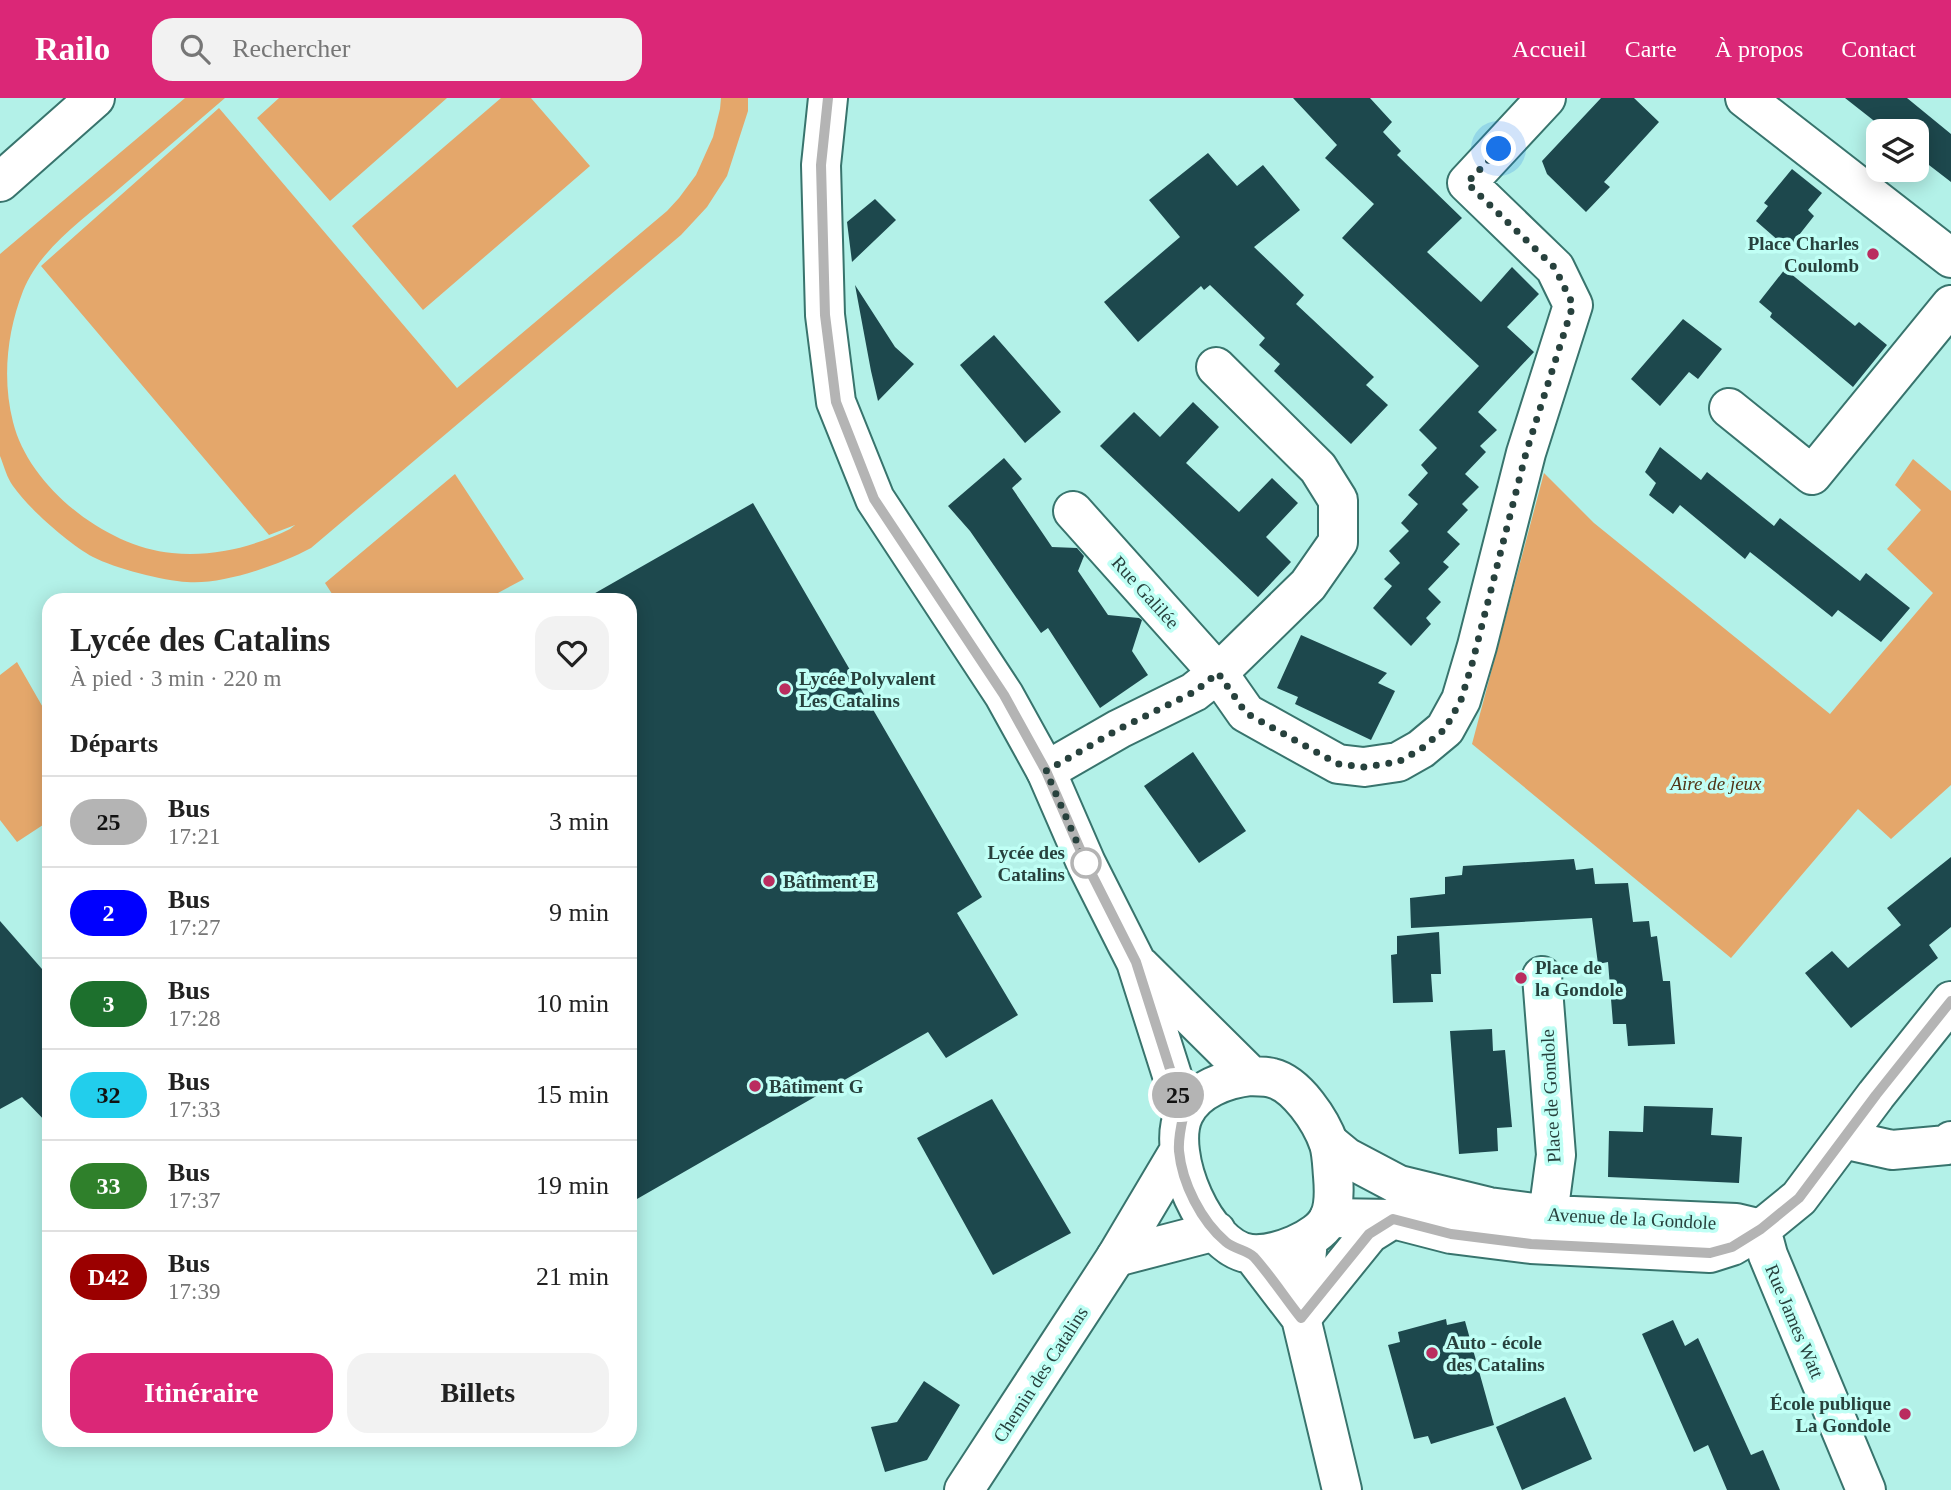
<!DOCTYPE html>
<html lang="fr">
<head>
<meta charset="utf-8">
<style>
  body { margin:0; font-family:Georgia,serif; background:#f2f2f2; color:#222; height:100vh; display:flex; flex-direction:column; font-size:26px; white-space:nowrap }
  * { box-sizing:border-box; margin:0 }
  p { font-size:23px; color:#767676 }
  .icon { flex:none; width:38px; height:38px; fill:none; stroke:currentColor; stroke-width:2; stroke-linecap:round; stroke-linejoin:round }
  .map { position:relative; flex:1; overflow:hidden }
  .side { position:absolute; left:42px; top:495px; width:595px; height:854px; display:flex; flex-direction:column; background:#fff; border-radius:21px; box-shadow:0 4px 18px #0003 }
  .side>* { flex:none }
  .badge { padding:0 14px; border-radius:23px; font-size:24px; line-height:46px }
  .tools { position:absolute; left:1866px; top:21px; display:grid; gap:14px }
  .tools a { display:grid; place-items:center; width:63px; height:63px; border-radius:14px; background:#fff; box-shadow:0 4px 18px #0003; font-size:35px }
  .you { position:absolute; width:35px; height:35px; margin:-18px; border:5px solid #fff; border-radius:50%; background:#1a73e8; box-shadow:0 0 0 10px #1a73e833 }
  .map>.badge { position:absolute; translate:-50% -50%; box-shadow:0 0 0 4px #fff }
  h2 { padding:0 28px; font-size:26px; line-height:63px }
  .round { display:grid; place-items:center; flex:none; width:74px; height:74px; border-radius:21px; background:#f2f2f2 }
  .overview { display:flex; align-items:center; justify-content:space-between; height:119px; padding:0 28px }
  h1 { font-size:33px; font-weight:800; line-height:52px }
  .cta { display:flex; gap:14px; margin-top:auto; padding:14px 28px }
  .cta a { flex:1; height:80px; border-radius:21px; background:#db2777; color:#fff; font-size:28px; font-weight:800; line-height:80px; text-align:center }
  .cta a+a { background:#f2f2f2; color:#222 }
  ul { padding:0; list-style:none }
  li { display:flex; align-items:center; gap:21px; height:91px; padding:0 28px; border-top:2px solid #e0e0e0 }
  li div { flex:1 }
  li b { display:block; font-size:26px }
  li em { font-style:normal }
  li .badge { min-width:77px; font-weight:700; text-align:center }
  header { display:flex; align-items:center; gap:42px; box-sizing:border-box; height:98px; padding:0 35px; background:#db2777; color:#fff }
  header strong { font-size:33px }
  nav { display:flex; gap:38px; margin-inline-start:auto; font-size:24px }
  .search { width:490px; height:63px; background:#f2f2f2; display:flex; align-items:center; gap:18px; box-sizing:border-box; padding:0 24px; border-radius:21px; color:#767676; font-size:26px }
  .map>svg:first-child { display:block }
  .green { fill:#e4a76b }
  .building { fill:#1d484d }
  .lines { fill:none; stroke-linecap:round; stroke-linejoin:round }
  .minor-casing { stroke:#38746d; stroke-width:42 }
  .tertiary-casing { stroke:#38746d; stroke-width:42 }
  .minor { stroke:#fff; stroke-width:38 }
  .tertiary { stroke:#fff; stroke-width:38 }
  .line-casing { stroke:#fff; stroke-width:16 }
  .line { stroke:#b4b4b4; stroke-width:10 }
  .walk { stroke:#27413d; stroke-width:7; stroke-dasharray:0 12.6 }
  .poi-dot { fill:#ba2d5f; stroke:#c0fff5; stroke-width:2.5 }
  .stop-dot { fill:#fff; stroke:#b4b4b4; stroke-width:3.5 }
  .labels { text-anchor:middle; stroke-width:7; stroke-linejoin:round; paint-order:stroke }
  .poi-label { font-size:19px; font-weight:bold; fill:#27413d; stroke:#c0fff5; text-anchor:start }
  .street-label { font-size:19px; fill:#27413d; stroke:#c0fff5 }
  .park-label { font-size:19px; font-style:italic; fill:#513517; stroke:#c0fff5 }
  .stop-label { font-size:19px; font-weight:bold; fill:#27413d; stroke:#c0fff5; text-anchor:end }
</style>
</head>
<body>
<header>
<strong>Railo</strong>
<div class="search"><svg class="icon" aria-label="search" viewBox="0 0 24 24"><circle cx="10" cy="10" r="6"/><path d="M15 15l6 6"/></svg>Rechercher</div>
<nav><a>Accueil</a><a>Carte</a><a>À propos</a><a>Contact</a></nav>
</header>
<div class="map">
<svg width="1951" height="1392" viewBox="0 0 1951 1392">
  <rect width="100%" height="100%" fill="#b3f1e8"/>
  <path class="green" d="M 185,0 L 225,0 C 190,30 155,60 120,90 C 85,120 41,149 23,193 C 7,234 2,281 13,324 C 29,389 106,449 172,455 C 214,459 253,449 290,431 L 295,427 L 269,437 L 41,168 L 219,10 L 457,290 L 667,113 L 679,100 L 696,77 L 713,39 L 720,11 L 721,0 L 748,0 L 748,13 L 727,78 L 707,109 L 681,137 L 311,450 C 279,467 223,487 187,484 C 164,483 114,470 93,459 C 69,446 29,411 13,388 C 7,380 4,368 0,358 L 0,156 Z
    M 279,0 L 447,0 L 330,103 L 257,20 Z
    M 501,0 L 531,0 L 590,68 L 423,212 L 352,128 Z
    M 1913,361 L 1951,393 L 1951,687 L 1891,741 L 1858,711 L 1731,860 L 1472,646 L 1544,375 L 1594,425 L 1830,616 L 1933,495 L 1887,451 L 1921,412 L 1895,387 Z
    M 455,376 L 524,481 L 485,502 L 336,502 L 325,485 Z
    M 17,564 L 49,620 L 49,723 L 17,744 L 0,722 L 0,577 Z"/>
  <path class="building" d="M 1293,0 L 1370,0 L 1392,24 L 1383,34 L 1401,53 L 1397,57 L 1462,120 L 1427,154 L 1481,204 L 1512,169 L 1539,196 L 1507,229 L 1534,254 L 1478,314 L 1497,332 L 1480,348 L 1486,354 L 1465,376 L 1479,389 L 1462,406 L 1468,412 L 1447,434 L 1460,446 L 1443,464 L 1449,469 L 1428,491 L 1441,504 L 1426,520 L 1431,526 L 1411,548 L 1373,510 L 1392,488 L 1384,481 L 1400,465 L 1389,453 L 1409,433 L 1401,425 L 1418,406 L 1408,397 L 1428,375 L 1421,367 L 1437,350 L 1419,332 L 1479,268 L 1342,140 L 1374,106 L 1325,60 L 1337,47 Z
    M 1601,0 L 1634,0 L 1659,24 L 1604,84 L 1610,89 L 1586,114 L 1547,76 L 1542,63 Z
    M 1845,0 L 1907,0 L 1951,36 L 1951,84 L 1916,57 L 1916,33 L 1887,33 Z
    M 1208,55 L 1237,88 L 1263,67 L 1300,112 L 1254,149 L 1304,197 L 1296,206 L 1374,279 L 1366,287 L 1388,307 L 1351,346 L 1274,273 L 1280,266 L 1259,247 L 1265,240 L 1210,187 L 1204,192 L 1201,188 L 1138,244 L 1104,204 L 1180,139 L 1149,102 Z
    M 1792,71 L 1822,95 L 1808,112 L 1814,118 L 1788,151 L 1756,123 L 1768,108 L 1764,105 Z
    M 875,101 L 896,122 L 852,164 L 847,124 Z
    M 1785,171 L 1855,228 L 1859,224 L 1887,247 L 1853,289 L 1770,219 L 1772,215 L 1759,204 Z
    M 855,187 L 895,249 L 914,266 L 878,303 L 871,273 Z
    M 1683,221 L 1722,251 L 1698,281 L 1689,274 L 1660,308 L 1631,281 Z
    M 994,237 L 1061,314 L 1025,345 L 960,267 Z
    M 1193,304 L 1219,329 L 1186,365 L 1239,414 L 1272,380 L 1298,405 L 1266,439 L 1291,464 L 1258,499 L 1100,348 L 1134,314 L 1160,339 Z
    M 1660,349 L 1701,382 L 1707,374 L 1774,428 L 1780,420 L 1860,483 L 1866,475 L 1910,510 L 1881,544 L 1838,512 L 1832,519 L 1750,454 L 1745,461 L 1680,407 L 1673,416 L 1649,397 L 1656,385 L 1645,374 Z
    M 1004,360 L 1022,381 L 1012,390 L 1052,449 L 1077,450 L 1084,458 L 1078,473 L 1108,517 L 1139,520 L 1142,522 L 1132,553 L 1148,577 L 1100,610 L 1048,530 L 1041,535 L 970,433 L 948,408 Z
    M 753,405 L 982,799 L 957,815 L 1018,917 L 946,960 L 928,934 L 630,1105 L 630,502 L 583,502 Z
    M 1301,537 L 1387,575 L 1378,585 L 1395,593 L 1371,642 L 1295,606 L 1298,599 L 1277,590 Z
    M 1193,654 L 1246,733 L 1199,765 L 1144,688 Z
    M 1951,759 L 1951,829 L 1929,847 L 1938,860 L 1851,930 L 1805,875 L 1832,853 L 1848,870 L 1871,851 L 1901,827 L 1887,810 Z
    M 1574,761 L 1576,772 L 1593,770 L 1595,786 L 1628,785 L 1633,824 L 1649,823 L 1651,839 L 1657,838 L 1663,883 L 1670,883 L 1675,946 L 1628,948 L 1626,926 L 1613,926 L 1608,864 L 1598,866 L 1592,820 L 1411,830 L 1410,800 L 1445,796 L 1445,779 L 1462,777 L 1463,768 Z
    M 0,823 L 49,879 L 49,1027 L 22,999 L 0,1011 Z
    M 1439,834 L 1441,876 L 1431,876 L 1433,904 L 1393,905 L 1391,857 L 1397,856 L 1397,838 Z
    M 1492,931 L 1493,953 L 1505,952 L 1512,1029 L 1497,1030 L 1498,1053 L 1459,1056 L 1450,933 Z
    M 992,1001 L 1071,1135 L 993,1177 L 917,1040 Z
    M 1644,1008 L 1713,1010 L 1711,1037 L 1742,1039 L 1739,1085 L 1608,1079 L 1609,1033 L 1643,1034 Z
    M 1446,1221 L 1447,1227 L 1465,1223 L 1494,1327 L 1431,1346 L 1428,1338 L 1414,1341 L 1388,1247 L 1400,1244 L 1398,1234 Z
    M 1673,1222 L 1685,1248 L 1698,1240 L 1751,1357 L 1763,1352 L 1780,1392 L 1727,1392 L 1708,1347 L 1694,1354 L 1642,1236 Z
    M 924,1283 L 960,1307 L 927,1362 L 885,1374 L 871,1329 L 897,1324 Z
    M 1565,1299 L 1592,1361 L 1522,1392 L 1496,1329 Z"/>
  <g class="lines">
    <g class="minor-casing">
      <path id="minor" d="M 1745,0 L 1951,160
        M 0,84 L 95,0
        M 1729,310 L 1812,377 L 1951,207
        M 1073,413 L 1218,575 L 1308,487 L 1338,444 L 1338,402 L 1318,370 L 1216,269
        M 1046,673 L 1119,631 L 1194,594 L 1218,575 L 1246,615 L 1338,666 L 1364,669 L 1398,664 L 1421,651 L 1445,631 L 1461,602 L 1477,548 L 1526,355 L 1573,207 L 1555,170 L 1467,85 L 1546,0
        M 1542,878 L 1556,1057 L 1550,1102 L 1550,1117
        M 1843,1041 L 1892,1052 L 1947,1047 L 1951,1043
        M 1329,1045 L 1346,1059 L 1399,1087 L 1489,1109 L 1550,1117 L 1736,1125 L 1761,1131
        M 1329,1120 L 1393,1121 L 1451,1136 L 1531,1146 L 1710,1155 L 1732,1148 L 1761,1131 L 1799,1100 L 1876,997 L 1951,903
        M 1761,1131 L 1768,1157 L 1866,1392
        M 1301,1220 L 1369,1136 L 1393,1121
        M 964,1392 L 1116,1159"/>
    </g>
    <g class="tertiary-casing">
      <path id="tertiary" d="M 828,0 L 821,67 L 825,217 L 836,304 L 875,401 L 1004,597 L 1046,673 L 1086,765 L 1136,864 L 1184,1015
        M 1140,868 L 1251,978
        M 1251,978 C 1258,979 1265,978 1272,980 C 1297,986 1321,1023 1329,1046 C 1332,1056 1332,1067 1333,1078 C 1334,1090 1335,1108 1329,1120 C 1319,1142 1274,1158 1251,1156 C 1205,1151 1165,1055 1184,1016 C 1196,991 1226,981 1251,978 Z
        M 1308,1141 L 1301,1220 L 1342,1392
        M 1252,1156 L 1301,1220
        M 1116,1159 L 1179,1053
        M 1116,1159 L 1216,1133"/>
    </g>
    <use href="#minor" class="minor"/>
    <use href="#tertiary" class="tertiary"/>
  </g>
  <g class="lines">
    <g class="line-casing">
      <path id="line" d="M 828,0 L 821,67 L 825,217 L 836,304 L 874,401 L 1004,597 L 1046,673 L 1086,765 L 1136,864 L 1184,1015 C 1181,1028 1178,1040 1179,1053 C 1182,1085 1201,1123 1226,1144 C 1234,1151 1247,1152 1254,1159 C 1271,1178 1285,1200 1301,1220 L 1369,1136 L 1393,1121 L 1451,1136 L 1531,1146 L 1710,1155 L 1732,1149 L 1761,1131 L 1799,1100 L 1876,997 L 1951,903"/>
    </g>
    <use href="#line" class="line"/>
    <path class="walk" d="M 1086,765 L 1046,673 L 1119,631 L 1194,594 L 1218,575 L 1246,615 L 1338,666 L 1364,669 L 1398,664 L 1421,651 L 1445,631 L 1461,602 L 1472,566 L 1526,355 L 1573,207 L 1555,170 L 1467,85 L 1499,51"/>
  </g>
  <g class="poi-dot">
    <circle cx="1873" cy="156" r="7"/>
    <circle cx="785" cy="591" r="7"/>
    <circle cx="769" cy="783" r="7"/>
    <circle cx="1521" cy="880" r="7"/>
    <circle cx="755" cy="988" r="7"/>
    <circle cx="1432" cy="1255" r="7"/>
    <circle cx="1905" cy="1316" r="7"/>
  </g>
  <circle class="stop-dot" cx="1086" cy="765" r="14"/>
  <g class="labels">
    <g class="poi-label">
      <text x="1859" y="152" text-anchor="end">Place Charles<tspan x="1859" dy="22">Coulomb</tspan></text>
      <text x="799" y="587">Lycée Polyvalent<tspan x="799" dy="22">Les Catalins</tspan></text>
      <text x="783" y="790">Bâtiment E</text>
      <text x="1535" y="876">Place de<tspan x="1535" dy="22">la Gondole</tspan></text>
      <text x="769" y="995">Bâtiment G</text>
      <text x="1446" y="1251">Auto - école<tspan x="1446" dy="22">des Catalins</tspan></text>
      <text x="1891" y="1312" text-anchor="end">École publique<tspan x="1891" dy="22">La Gondole</tspan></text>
    </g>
    <g class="street-label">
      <text transform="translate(1146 494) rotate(48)" y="7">Rue Galilée</text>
      <text transform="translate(1550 998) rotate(-93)" y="7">Place de Gondole</text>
      <text transform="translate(1632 1120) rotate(3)" y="7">Avenue de la Gondole</text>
      <text transform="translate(1795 1223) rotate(67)" y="7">Rue James Watt</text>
      <text transform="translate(1040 1276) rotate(-57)" y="7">Chemin des Catalins</text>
    </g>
    <g class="park-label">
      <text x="1716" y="692">Aire de jeux</text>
    </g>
    <g class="stop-label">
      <text x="1065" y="761">Lycée des<tspan x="1065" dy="22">Catalins</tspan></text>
    </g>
  </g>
</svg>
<div class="tools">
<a><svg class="icon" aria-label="layers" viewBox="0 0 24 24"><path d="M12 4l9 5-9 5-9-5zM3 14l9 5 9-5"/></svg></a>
</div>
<div class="you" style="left:1499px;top:51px"></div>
<b class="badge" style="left:1178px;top:997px;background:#b4b4b4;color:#111">25</b>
<section class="side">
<div class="overview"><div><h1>Lycée des Catalins</h1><p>À pied · 3 min · 220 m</p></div><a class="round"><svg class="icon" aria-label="heart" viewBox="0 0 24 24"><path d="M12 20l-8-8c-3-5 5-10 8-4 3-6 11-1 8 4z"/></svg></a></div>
<h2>Départs</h2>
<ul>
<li><span class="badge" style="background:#b4b4b4;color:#111">25</span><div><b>Bus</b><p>17:21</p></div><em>3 min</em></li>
<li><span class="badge" style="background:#00f;color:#fff">2</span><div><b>Bus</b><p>17:27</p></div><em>9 min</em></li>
<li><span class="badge" style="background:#1d702d;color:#fff">3</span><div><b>Bus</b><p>17:28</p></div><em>10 min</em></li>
<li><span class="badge" style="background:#22ceec;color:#111">32</span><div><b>Bus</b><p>17:33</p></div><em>15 min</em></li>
<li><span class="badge" style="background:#2f802b;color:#fff">33</span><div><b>Bus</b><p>17:37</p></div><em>19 min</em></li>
<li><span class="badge" style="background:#9b0000;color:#fff">D42</span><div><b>Bus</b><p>17:39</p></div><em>21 min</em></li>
</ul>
<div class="cta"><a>Itinéraire</a><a>Billets</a></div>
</section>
</div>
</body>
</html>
